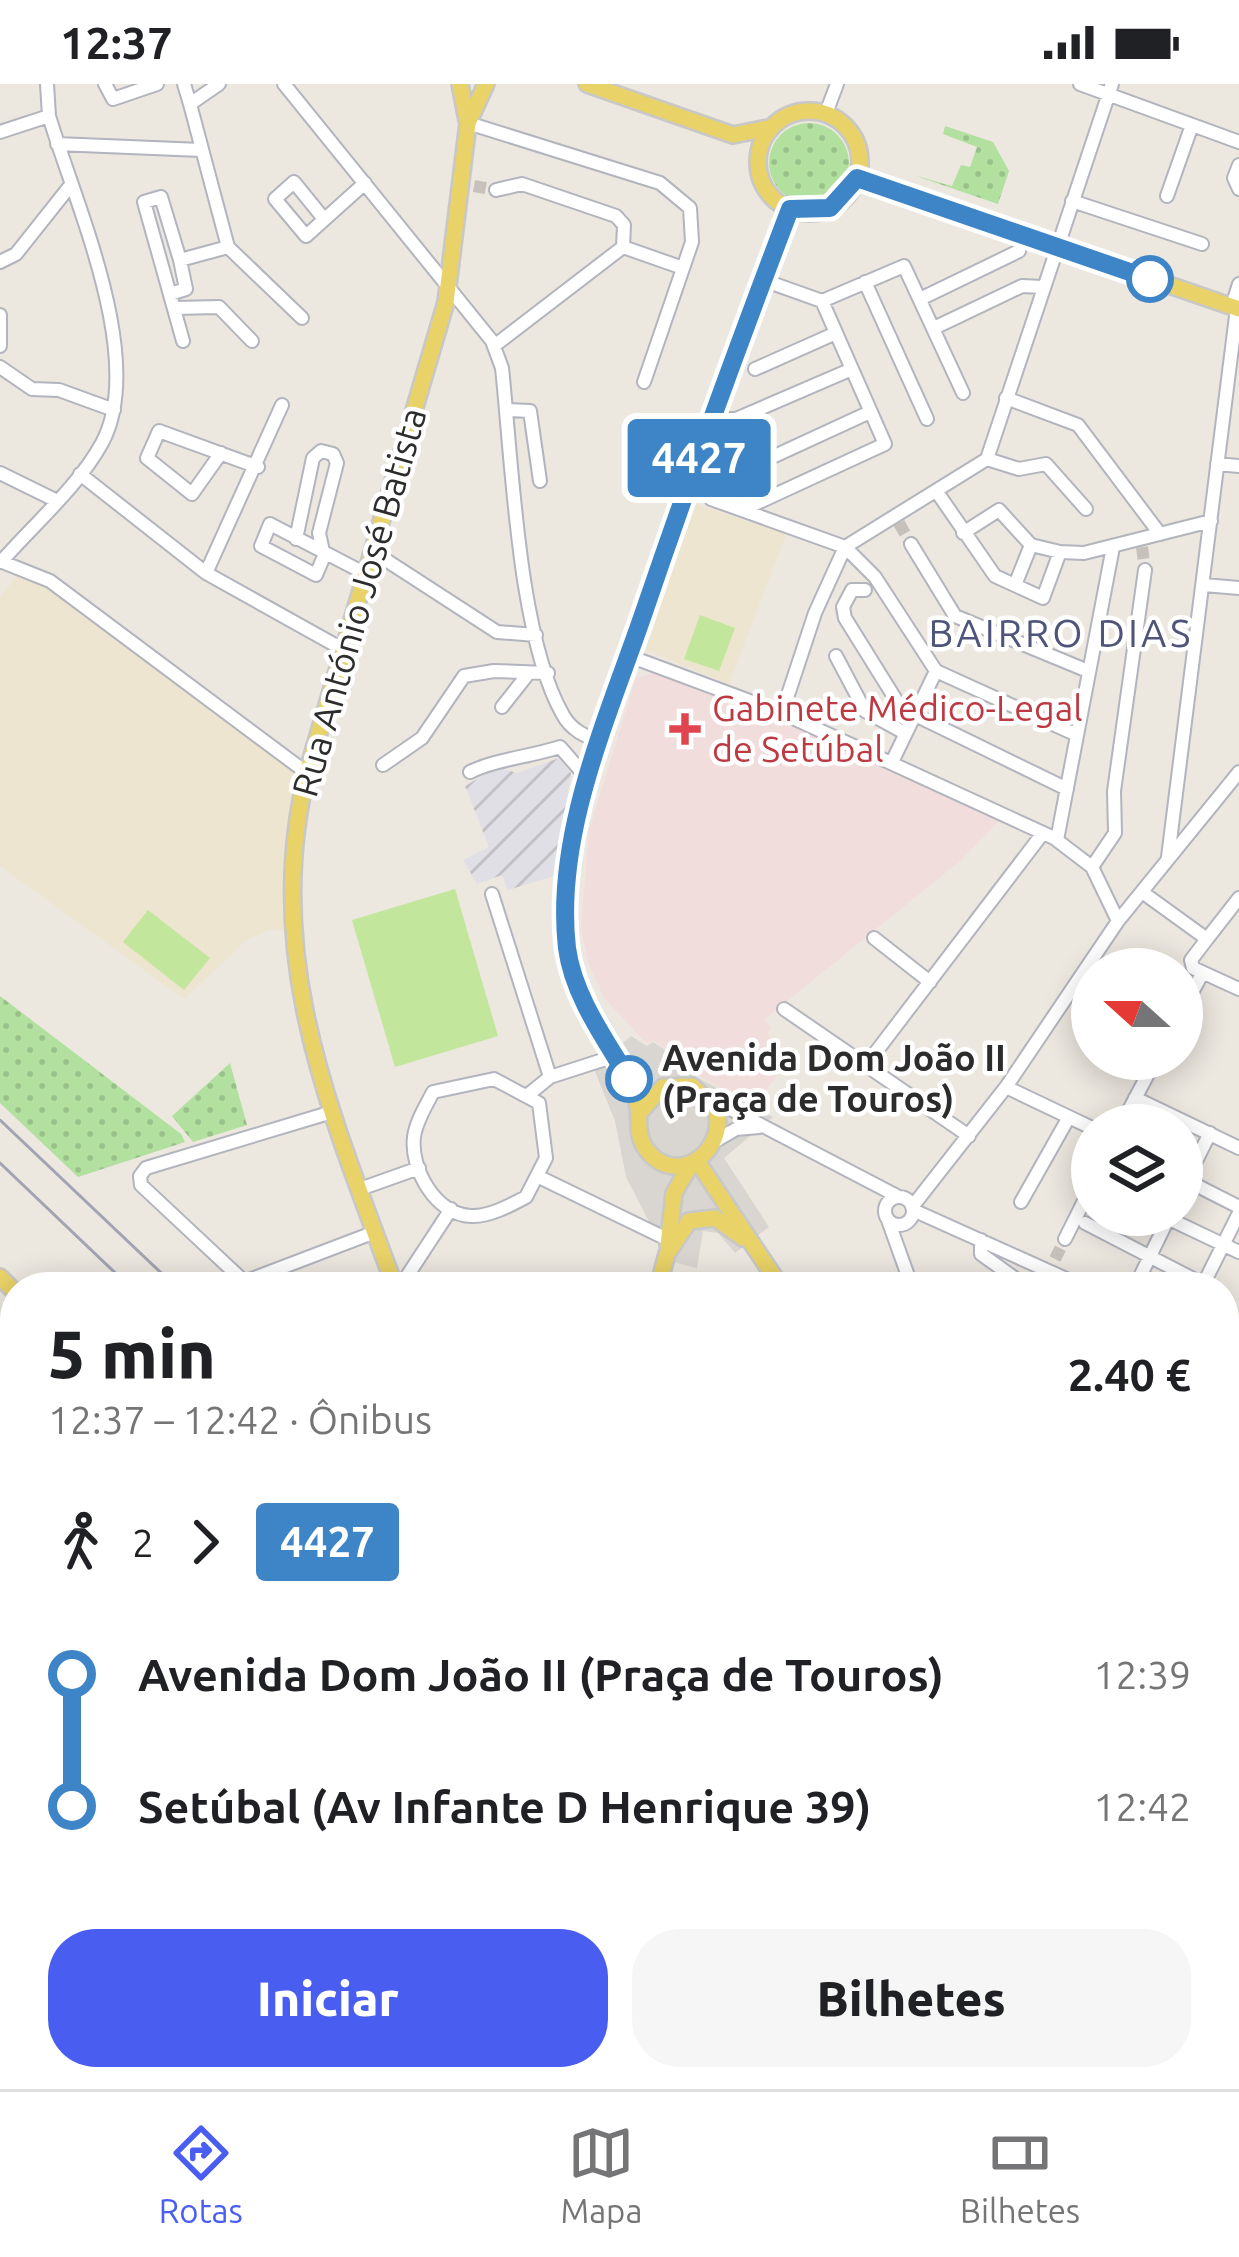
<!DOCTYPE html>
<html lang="pt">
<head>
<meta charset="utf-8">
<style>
  body { margin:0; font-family:Ubuntu,sans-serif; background:#f6f6f6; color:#202124; height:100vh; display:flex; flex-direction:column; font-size:45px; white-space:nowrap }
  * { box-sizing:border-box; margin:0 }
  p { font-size:39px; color:#757577 }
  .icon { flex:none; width:66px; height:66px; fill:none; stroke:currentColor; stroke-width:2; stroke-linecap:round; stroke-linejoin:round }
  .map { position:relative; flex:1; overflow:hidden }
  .panel { position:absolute; left:0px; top:1188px; width:1239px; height:819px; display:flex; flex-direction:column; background:#fff; border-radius:48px 48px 0 0; box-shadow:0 6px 30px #0003 }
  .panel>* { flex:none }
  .badge { padding:0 24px; border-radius:9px; font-size:42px; line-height:78px }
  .needle { width:78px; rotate:291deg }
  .fabs { position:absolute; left:1071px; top:864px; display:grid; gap:24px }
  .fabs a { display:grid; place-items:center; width:132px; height:132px; border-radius:50%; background:#fff; box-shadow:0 6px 30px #0003; font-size:60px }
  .map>.badge { position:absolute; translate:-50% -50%; box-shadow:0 0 0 6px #fff }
  .legs { display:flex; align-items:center; gap:18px; height:132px; padding:0 48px; font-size:39px }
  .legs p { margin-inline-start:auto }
  .headline { display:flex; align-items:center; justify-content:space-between; height:204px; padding:0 48px }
  h1 { font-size:66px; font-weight:800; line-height:90px }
  .primary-button { display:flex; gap:24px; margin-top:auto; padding:24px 48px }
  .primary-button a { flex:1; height:138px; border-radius:48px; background:#495ef0; color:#fff; font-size:48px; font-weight:800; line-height:138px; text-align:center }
  .primary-button a+a { background:#f6f6f6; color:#202124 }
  ul { padding:0 48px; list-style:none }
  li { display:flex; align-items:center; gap:42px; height:132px; font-size:45px }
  li i { display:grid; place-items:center; width:18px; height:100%; margin:0 15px; background:currentColor }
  li i::after { content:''; width:30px; height:30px; margin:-15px; border:9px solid; border-radius:50%; background:#fff }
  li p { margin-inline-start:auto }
  li:first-child i { background:linear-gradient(#0000 50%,currentColor 0) }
  li:last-child i { background:linear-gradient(currentColor 50%,#0000 0) }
  .status { display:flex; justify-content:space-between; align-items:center; height:84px; padding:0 60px; background:#fff; direction:ltr }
  .status svg { height:33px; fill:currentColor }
  .tab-bar { display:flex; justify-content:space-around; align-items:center; height:168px; border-top:3px solid #e0e0e0; background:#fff; font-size:33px; color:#757577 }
  .tab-bar a { display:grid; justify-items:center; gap:6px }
  .tab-bar .current { color:#495ef0 }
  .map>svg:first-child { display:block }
  .industrial { fill:url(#industrial-furrows) }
  .education { fill:#ede5cf }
  .medical { fill:#f2dddd }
  .grass { fill:url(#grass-dots) }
  .pitch { fill:#c2e69b }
  .plaza { fill:#d9d6d1 }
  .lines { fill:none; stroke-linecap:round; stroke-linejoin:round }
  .minor-tunnel { stroke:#c6c2bb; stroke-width:12; stroke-dasharray:12 6; stroke-linecap:butt }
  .minor-casing { stroke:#b2b4be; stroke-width:16 }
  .major-casing { stroke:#c8c8c8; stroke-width:20 }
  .minor { stroke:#fff; stroke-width:12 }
  .major { stroke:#e9d267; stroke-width:15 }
  .rail { stroke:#a2a3b5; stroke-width:3 }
  .line-1-casing { stroke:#fff; stroke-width:27 }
  .line-1 { stroke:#3d85c6; stroke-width:18 }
  .stop-1-dot { fill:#fff; stroke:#3d85c6; stroke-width:6 }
  .health-dot { fill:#e0444e; stroke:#fff; stroke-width:4.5 }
  .labels { text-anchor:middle; stroke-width:9; stroke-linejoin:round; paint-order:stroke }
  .street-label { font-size:36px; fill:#2c2c2c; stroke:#fff }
  .health-label { font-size:36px; fill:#be3a42; stroke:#fff; text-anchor:start }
  .stop-label { font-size:36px; font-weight:bold; fill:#2c2c2c; stroke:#fff; text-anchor:start }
  .neighbourhood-label { font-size:39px; letter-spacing:3px; fill:#4e547a; stroke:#fff }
</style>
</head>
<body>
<div class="status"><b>12:37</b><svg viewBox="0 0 49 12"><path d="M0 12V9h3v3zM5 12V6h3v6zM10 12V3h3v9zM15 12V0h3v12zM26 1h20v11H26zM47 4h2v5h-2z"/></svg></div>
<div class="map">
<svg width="1239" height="2005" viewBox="0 0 1239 2005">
  <defs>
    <pattern id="industrial-furrows" width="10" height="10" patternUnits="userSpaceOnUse" patternTransform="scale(3)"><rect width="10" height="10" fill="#e1dfe6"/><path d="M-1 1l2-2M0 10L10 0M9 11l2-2" fill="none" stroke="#c1c0c5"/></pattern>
    <pattern id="grass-dots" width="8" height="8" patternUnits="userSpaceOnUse" patternTransform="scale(3)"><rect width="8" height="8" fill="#b1e09f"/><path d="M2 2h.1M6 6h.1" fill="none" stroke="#98c089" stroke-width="1.8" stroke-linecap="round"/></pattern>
  </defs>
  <rect width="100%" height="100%" fill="#ece7df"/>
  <path class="industrial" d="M 559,674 L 571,689 L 554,792 L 508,806 L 502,791 L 477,800 L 463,776 L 489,763 L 465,702 L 497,683 L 517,689 Z"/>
  <path class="education" d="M 695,420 L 786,450 L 729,600 L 644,565 Z
    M 19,490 L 33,492 L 304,689 L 292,846 L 269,846 L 247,856 L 184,915 L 0,782 L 0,513 Z"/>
  <path class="medical" d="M 654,589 L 797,642 L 999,737 L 960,777 L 765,935 L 771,943 L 767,950 L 791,973 L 754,1022 L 702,994 L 653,956 L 646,959 L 604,914 L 589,880 L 581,845 L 589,747 L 636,594 Z"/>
  <path class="grass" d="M769 79a40 40 0 1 1 80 0a40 40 0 1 1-80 0Z
    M 945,42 L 993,58 L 1009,87 L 998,120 L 913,91 L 952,102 L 961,81 L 970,83 L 977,63 L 943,50 Z
    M 0,912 L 181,1050 L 185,1058 L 78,1093 L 0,1019 Z
    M 230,979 L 247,1041 L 193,1058 L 172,1032 Z"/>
  <path class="pitch" d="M 700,531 L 735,544 L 719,587 L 684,575 Z
    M 455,805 L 498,952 L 395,983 L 352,836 Z
    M 148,826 L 210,874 L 184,906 L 123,858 Z"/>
  <path class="plaza" d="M 631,952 L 647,962 L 653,958 L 694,985 L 696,993 L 773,1033 L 724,1074 L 769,1143 L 735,1169 L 718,1149 L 703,1147 L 697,1184 L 656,1174 L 660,1159 L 626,1093 L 615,1037 L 594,985 Z"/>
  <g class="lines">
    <path class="minor-tunnel" d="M 474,102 L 496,106
      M 899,439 L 911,460
      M 1142,463 L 1145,486
      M 1055,1175 L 1065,1155
      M 2,1765 L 8,1742"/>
    <g class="minor-casing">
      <path id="minor" d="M 105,0 L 113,15 L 157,0
        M 184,0 L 190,20
        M 219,0 L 190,20 L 228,163 L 302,234
        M 284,0 L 492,257 L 502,284 C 512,377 518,553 563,631 C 571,646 585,652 600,658
        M 1080,0 L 1239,58
        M 826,29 L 837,0
        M 468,39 L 660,99 L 690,124 L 692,158 L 644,298
        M 0,48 L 49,32
        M 57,60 L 201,66
        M 1239,81 L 1234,94 L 1239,105
        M 1167,112 L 1192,41
        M 1072,117 L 1202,160
        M 324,135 L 294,98 L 275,115 L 306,152 L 365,99
        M 623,163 L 683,184
        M 0,178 L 16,170 L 70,102
        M 865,198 L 927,335
        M 170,210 L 186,205 L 180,176
        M 920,215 L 1019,167
        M 822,217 L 904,182 L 963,309
        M 1232,222 L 1239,200
        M 174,224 L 219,223 L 252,257
        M 0,231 L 0,262
        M 934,244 L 1022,202 L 1042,203
        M 183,257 L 144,118 L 161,113 L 180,176 L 228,163
        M 494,262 L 623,163 L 624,141 L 616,132 L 522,100 L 496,106
        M 0,283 L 32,305 L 59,306 L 114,326
        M 755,285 L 836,249
        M 1006,314 L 1078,341 L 1160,450
        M 506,326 L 530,327 L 540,397
        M 870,328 L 718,398 L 711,415 L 845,463 L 875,493 L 936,587 L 892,678
        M 713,335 L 736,335 L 852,285
        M 221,369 L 192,410 L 147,374 L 159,347 L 258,383
        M 987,375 L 1019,385 L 1046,380 L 1086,425
        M 1217,380 L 1239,382
        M 0,389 L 55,416
        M 80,390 L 206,489 L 344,566
        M 937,408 L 995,492 L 1043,514 L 1060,468
        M 742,426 L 885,360 L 822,217 L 763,196
        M 963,449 L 999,426 L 1031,461 L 1060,468 L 1084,469 L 1211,437
        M 296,455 L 313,374 L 321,367 L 333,370 L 337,379 L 319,449 L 324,472 L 316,491 L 261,462 L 270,440 L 366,490
        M 911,460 L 955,532 L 1088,587
        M 845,463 L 987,375 L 1112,0
        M 372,467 L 497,548 L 536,551
        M 0,477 L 50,497 L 307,689
        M 1,478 C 34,440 78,403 102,359 C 147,276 75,119 49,32 L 47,0
        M 206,489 L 282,321
        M 1015,501 L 1031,461
        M 1204,501 L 1239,504
        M 865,506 L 852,506 L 843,523 L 845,534 L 901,624 L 1067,705
        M 629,572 L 782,629 L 1054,754 L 1092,783 L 1118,837
        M 836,572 L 865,627 L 903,648
        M 936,587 L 1077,651
        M 502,623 L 528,590
        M 782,629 L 815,529 L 845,463
        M 383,681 L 422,654 L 464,592 L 494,587 L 548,589
        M 470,688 C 497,675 529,673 560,663 L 588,695
        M 1057,756 L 1113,463
        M 1168,773 L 1237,224
        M 1092,783 L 1115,749 L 1114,707 L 1145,486
        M 1142,808 L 1207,855 L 1239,814
        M 492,810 L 550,993
        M 874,854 L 930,898
        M 1207,855 L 1191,876 L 1193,884 L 1239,905
        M 784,925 L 969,1052
        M 1182,927 L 1202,890
        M 866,981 L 1043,749
        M 494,995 L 539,1019 L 546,1074 L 526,1113 C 511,1121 489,1133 471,1132 C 436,1131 410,1085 414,1053 C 416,1037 426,1022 433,1008 Z
        M 1006,1003 L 1092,1044
        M 529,1010 L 550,993 L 615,972
        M 1135,1014 L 1239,1064
        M 713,1016 L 899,1113
        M 1121,1041 L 1156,975
        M 717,1056 L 736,1045 L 759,1043
        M 537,1092 L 669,1156
        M 1182,1094 L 1239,1123
        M 360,1105 L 419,1084
        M 1182,1105 L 1210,1049
        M885 1127a14 14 0 1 1 28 0a14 14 0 1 1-28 0Z
        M 1021,1118 L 1069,1033
        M 912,1123 L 1006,1003 L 1118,837 L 1239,688
        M 913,1126 L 1084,1203
        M 1161,1131 L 1239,1168
        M 888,1136 L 912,1203
        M 1085,1139 L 1203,1200
        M 1065,1155 L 1092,1101
        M 981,1156 L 981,1170 L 1027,1203
        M 244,1198 L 375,1148
        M 250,1203 L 141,1101 L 140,1092 L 146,1084 L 332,1028
        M 400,1203 L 451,1125
        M 1135,1203 L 1170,1131
        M 1202,1203 L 1239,1129
        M 0,1262 L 12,1273 L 0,1286
        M 1224,1269 L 1239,1277
        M 1224,1333 L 1239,1340
        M 0,1397 L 15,1411
        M 0,1465 L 9,1480 L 0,1494
        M 0,1583 L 15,1587
        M 1224,1586 L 1239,1598
        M 1224,1628 L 1239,1642
        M 8,1742 L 12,1723
        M 1224,1746 L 1239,1755
        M 0,1775 L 15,1779
        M 1224,1801 L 1239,1773
        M 8,1873 L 15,1827
        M 1224,1876 L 1239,1849
        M 549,1992 L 576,2005
        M 992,1992 L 1021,2005
        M 1222,1992 L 1239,2000
        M 510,2005 L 517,1992
        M 613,2005 L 620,1992
        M 733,2005 L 740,1992
        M 786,2005 L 792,1992
        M 817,2005 L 823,1992
        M 922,2005 L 928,1992
        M 1058,2005 L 1069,1992
        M 1202,2005 L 1208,1992"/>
    </g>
    <g class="major-casing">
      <path id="major" d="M 460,0 L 467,36
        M 587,0 L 733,51 L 768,44
        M758 78a51 51 0 1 1 102 0a51 51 0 1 1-102 0Z
        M 857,94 L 1239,225
        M 640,1028 L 663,1003 L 692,1002 L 716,1025 C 728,1068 675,1105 646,1065 C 634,1048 642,1030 636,1013 C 617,953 569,911 566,846 C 561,752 600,659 629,572 C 679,422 734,273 790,125
        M 697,1077 L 781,1203
        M 668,1161 L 674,1109 L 691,1080
        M 0,1193 L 15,1208
        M 395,1203 C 333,1033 261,875 307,689 L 446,218 L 468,39 L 486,0
        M 658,1203 L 667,1170 L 689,1137 L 715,1134 L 743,1154
        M 1224,1554 L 1239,1534
        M 0,1966 L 15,1978
        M 36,1995 L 60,1992
        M 71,2005 L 71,1992
        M 400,2005 L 405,1992
        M 977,2005 L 983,1992"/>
    </g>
    <use href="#minor" class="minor"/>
    <use href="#major" class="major"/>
    <path class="rail" d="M 0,1036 L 176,1203
      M 0,1079 L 130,1203
      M 1224,1894 L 1239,1897"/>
  </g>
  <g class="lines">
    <g class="line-1-casing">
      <path id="line-1" d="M 629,995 C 605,955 573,911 567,864 C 554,751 608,633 644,528 C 690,393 739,259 790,125 L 830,124 L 857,94 L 1150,195"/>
    </g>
    <use href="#line-1" class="line-1"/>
  </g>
  <g class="stop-1-dot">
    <circle cx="1150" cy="195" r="21"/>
    <circle cx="629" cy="995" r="21"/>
  </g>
  <path class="health-dot" d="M679 627h12v12h12v12h-12v12h-12v-12h-12v-12h12z"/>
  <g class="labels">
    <g class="street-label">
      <text transform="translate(359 518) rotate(-74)" y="13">Rua António José Batista</text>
    </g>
    <g class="health-label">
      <text x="712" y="637">Gabinete Médico-Legal<tspan x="712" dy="41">de Setúbal</tspan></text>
    </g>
    <g class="stop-label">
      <text x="662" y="987">Avenida Dom João II<tspan x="662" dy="41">(Praça de Touros)</tspan></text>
    </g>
    <g class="neighbourhood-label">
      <text x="1061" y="563">BAIRRO DIAS</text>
    </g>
  </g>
</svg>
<div class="fabs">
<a><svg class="needle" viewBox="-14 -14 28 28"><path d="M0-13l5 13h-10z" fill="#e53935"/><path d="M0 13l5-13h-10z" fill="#757577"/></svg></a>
<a><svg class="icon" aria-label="layers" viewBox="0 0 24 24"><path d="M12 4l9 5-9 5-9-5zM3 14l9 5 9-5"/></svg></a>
</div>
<b class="badge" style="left:699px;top:374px;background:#3d85c6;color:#fff">4427</b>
<section class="panel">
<div class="headline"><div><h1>5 min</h1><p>12:37 – 12:42 · Ônibus</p></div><b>2.40 €</b></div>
<div class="legs"><svg class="icon" aria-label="walk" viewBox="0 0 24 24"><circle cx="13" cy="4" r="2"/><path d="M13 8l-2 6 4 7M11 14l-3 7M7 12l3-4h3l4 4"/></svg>2<svg class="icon" aria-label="forward" viewBox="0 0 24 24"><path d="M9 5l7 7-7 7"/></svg><b class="badge" style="background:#3d85c6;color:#fff">4427</b></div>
<ul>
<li><i style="color:#3d85c6"></i><b>Avenida Dom João II (Praça de Touros)</b><p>12:39</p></li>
<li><i style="color:#3d85c6"></i><b>Setúbal (Av Infante D Henrique 39)</b><p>12:42</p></li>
</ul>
<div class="primary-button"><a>Iniciar</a><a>Bilhetes</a></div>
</section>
</div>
<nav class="tab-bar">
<a class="current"><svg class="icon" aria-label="directions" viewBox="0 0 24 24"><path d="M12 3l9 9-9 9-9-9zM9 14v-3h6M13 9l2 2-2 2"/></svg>Rotas</a>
<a><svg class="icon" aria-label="map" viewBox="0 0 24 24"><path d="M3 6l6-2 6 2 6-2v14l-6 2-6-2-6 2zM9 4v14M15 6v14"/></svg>Mapa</a>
<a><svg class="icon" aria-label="tickets" viewBox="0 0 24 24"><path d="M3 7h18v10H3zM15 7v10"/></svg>Bilhetes</a>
</nav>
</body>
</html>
